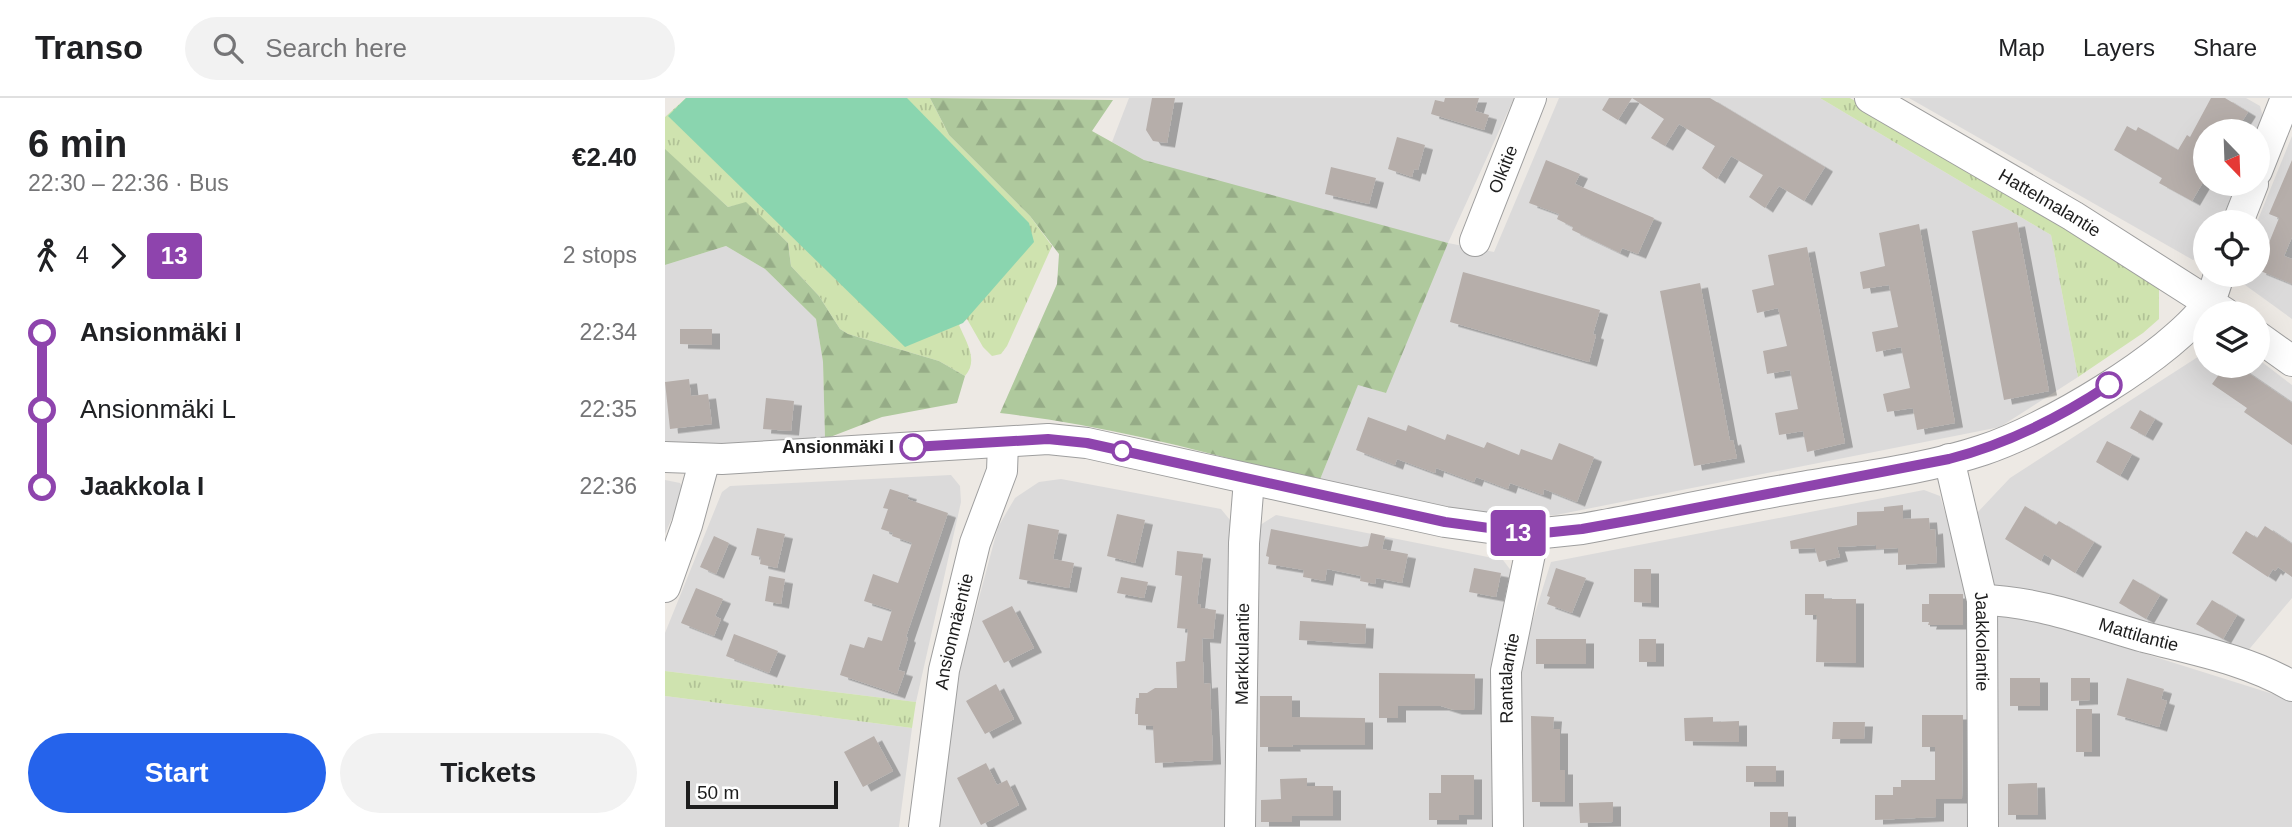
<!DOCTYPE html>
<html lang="en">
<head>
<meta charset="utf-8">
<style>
  body { margin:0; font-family:Helvetica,sans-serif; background:#f2f2f2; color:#202124; height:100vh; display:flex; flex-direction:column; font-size:26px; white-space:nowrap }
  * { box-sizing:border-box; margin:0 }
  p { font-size:23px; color:#757577 }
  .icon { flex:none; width:38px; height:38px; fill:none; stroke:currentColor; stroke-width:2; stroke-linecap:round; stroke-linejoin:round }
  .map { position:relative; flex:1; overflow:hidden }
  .side { display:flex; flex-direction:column; background:#fff; width:665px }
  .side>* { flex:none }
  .badge { padding:0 14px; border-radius:5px; font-size:24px; line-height:46px }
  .needle { width:46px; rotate:157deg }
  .buttons { position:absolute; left:1528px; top:21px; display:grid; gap:14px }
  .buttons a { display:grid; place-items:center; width:77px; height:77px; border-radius:50%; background:#fff; box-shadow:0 7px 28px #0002; font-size:35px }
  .scale { position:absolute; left:21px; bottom:18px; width:152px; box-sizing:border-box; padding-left:7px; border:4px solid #1d1d1d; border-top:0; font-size:19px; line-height:24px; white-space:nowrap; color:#1d1d1d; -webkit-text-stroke:5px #fff; paint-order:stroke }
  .map>.badge { position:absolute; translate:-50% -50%; box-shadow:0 0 0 4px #fff }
  .legs { display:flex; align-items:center; gap:10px; height:77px; padding:0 28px; font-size:23px }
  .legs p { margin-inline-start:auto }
  .headline { display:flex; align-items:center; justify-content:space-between; height:119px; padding:0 28px }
  h1 { font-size:38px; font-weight:800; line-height:52px }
  .primary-button { display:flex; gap:14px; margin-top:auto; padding:14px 28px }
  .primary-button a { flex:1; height:80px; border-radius:42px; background:#2563eb; color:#fff; font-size:28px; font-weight:800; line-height:80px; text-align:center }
  .primary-button a+a { background:#f2f2f2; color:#202124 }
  ul { padding:0 28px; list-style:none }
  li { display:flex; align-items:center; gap:24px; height:77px; font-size:26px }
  li i { display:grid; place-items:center; width:10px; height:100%; margin:0 9px; background:currentColor }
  li i::after { content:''; width:18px; height:18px; margin:-9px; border:5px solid; border-radius:50%; background:#fff }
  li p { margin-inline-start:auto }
  li:first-child i { background:linear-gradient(#0000 50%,currentColor 0) }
  li:last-child i { background:linear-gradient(currentColor 50%,#0000 0) }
  header { display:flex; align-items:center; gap:42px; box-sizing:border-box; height:98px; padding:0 35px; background:#fff; border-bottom:2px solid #e0e0e0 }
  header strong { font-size:33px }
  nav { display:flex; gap:38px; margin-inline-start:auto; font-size:24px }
  .search { width:490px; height:63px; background:#f2f2f2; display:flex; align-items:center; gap:18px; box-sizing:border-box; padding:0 24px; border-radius:38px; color:#757577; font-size:26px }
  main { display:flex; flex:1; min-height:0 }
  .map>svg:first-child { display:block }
  .residential { fill:#dbdada }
  .grass { fill:url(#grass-tufts) }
  .forest { fill:url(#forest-firs) }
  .pitch { fill:#8ad5af }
  .building { fill:#b6aeaa; filter:url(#shadow) }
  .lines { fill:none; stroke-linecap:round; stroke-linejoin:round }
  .minor-casing { stroke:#9e9e9e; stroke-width:32 }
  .minor { stroke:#fff; stroke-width:30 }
  .line-1-casing { stroke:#fff; stroke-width:16 }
  .line-1 { stroke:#8e44ad; stroke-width:10 }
  .stop-1-dot { fill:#fff; stroke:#8e44ad; stroke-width:3.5 }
  .labels { text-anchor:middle; stroke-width:5; stroke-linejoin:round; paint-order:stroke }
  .street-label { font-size:18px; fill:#1d1d1d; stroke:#fff }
  .stop-label { font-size:18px; font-weight:bold; fill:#1d1d1d; stroke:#fff; text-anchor:end }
</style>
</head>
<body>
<header>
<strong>Transo</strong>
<div class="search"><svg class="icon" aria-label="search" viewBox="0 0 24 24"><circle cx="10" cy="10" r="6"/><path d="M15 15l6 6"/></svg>Search here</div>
<nav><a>Map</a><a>Layers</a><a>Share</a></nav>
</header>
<main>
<section class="side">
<div class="headline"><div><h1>6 min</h1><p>22:30 – 22:36 · Bus</p></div><b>€2.40</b></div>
<div class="legs"><svg class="icon" aria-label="walk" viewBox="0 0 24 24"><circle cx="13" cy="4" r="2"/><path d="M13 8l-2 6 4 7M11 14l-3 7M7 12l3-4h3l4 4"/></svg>4<svg class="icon" aria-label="forward" viewBox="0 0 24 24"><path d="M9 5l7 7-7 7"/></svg><b class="badge" style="background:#8e44ad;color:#fff">13</b><p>2 stops</p></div>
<ul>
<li><i style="color:#8e44ad"></i><b>Ansionmäki I</b><p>22:34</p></li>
<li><i style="color:#8e44ad"></i><span>Ansionmäki L</span><p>22:35</p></li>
<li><i style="color:#8e44ad"></i><b>Jaakkola I</b><p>22:36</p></li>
</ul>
<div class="primary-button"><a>Start</a><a>Tickets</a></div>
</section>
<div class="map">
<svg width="1627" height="729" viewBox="0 0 1627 729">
  <defs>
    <pattern id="grass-tufts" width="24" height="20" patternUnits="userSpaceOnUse" patternTransform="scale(1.75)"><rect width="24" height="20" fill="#cfe3af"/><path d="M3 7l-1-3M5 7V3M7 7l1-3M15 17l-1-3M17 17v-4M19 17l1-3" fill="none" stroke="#b1c296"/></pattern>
    <pattern id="forest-firs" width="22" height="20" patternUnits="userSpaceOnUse" patternTransform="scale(1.75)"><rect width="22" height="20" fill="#afc99d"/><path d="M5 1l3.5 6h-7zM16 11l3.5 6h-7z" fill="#96ac87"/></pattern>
    <filter id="shadow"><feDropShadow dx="8" dy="4.5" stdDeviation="0" flood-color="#0004"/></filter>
  </defs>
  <rect width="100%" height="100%" fill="#ede9e4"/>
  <path class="residential" d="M 464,0 L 849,0 L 783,145 L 829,154 L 894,0 L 1155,0 L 1386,137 L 1413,279 L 1335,329 L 891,417 L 842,420 L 654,384 L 693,286 L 721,295 L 479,62 L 447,44 Z
    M 1244,0 L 1581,0 L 1595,8 L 1600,26 L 1592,33 L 1540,33 L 1540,86 L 1573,86 L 1555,124 L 1540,124 L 1540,156 L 1528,162 Z
    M 1627,38 L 1627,221 L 1569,179 L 1570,177 L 1592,177 L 1592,124 Z
    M 61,148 L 100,171 L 151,221 L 158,264 L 160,341 L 33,347 L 0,343 L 0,167 Z
    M 1539,255 L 1540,268 L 1592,268 L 1593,261 L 1627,287 L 1627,500 L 1581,555 L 1329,488 L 1319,469 L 1312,415 L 1345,380 Z
    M 286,377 L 295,388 L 296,404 L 251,604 L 0,573 L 0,535 L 57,394 L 65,388 Z
    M 396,381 L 556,411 L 565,422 L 564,729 L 273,729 L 291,586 L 333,429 L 350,400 L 374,384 Z
    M 0,382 L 15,385 L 19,392 L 0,436 Z
    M 1259,392 L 1275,398 L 1310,515 L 1305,729 L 857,729 L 853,569 L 886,464 Z
    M 611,417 L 838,462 L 850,478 L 833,729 L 588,729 L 592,429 Z
    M 1328,518 L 1360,518 L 1627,602 L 1627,729 L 1331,729 Z
    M 0,598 L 247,630 L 234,729 L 0,729 Z"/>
  <path class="grass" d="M 21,0 L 265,0 L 284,37 L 365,118 L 387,148 L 342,248 L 336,256 L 327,258 L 318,249 L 302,221 L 294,227 C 301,244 314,262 300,278 L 274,263 L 183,236 L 175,231 L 154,198 L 126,168 L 123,145 L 81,105 L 63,109 L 0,52 L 0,19 Z
    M 1155,0 L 1185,0 L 1334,85 L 1494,189 L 1494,221 L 1478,235 L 1413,279 L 1386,137 Z
    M 0,573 L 251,604 L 247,630 L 0,598 Z"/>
  <path class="forest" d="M 265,0 L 448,2 L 427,33 L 479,62 L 783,145 L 721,295 L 693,287 L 654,384 C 549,356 444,327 335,315 L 392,186 L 394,156 L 365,118 L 284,37 Z
    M 0,51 L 63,109 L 81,104 L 123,145 L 126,168 L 154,198 L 175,231 L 183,236 L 274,263 L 300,278 L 292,305 L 217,319 L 160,341 L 158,264 L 151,221 L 100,171 L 61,148 L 0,167 Z"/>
  <path class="pitch" d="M 21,0 L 242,0 L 364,125 L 369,144 L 298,225 L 240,249 L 3,18 Z"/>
  <path class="building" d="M 487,0 L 510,0 L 502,45 L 488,43 L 481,32 Z
    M 780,0 L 814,0 L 810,13 L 824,17 L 819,32 L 766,16 L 770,2 L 779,4 Z
    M 944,0 L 1045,0 L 1160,69 L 1139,103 L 1114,88 L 1100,110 L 1084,99 L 1098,77 L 1066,58 L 1052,81 L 1037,70 L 1050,48 L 1014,26 L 1000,48 L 986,40 L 999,21 L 967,0 L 953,22 L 937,12 Z
    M 1546,0 L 1560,0 L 1583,14 L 1571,33 L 1540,33 L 1540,85 L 1537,86 L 1527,103 L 1494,85 L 1497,80 L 1449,52 L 1462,28 L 1471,33 L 1473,29 L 1513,52 L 1522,37 L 1525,39 Z
    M 732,39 L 760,47 L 753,72 L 749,71 L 747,79 L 723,71 Z
    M 881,62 L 915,76 L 910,86 L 989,120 L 973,156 L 957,150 L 955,155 L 907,132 L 908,129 L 892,121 L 894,116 L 864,105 Z
    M 1627,62 L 1627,139 L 1619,158 L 1627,161 L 1627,186 L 1593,172 L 1614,120 L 1604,116 Z
    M 666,69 L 711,80 L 704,106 L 660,96 Z
    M 1352,124 L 1384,293 L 1339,302 L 1307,133 Z
    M 1254,126 L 1290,325 L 1252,332 L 1248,310 L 1222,314 L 1218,296 L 1245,290 L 1236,249 L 1211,254 L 1207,234 L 1233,229 L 1224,187 L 1198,191 L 1195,174 L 1220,168 L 1214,135 Z
    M 1142,149 L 1180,345 L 1142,354 L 1138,333 L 1114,337 L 1110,315 L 1133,311 L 1125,272 L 1102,276 L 1098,253 L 1122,248 L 1113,210 L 1092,215 L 1087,192 L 1109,187 L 1103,157 Z
    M 798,174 L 935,212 L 928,236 L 931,237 L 924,264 L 785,224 Z
    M 1035,185 L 1065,343 L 1068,342 L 1072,360 L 1029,368 L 995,193 Z
    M 15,231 L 47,231 L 47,247 L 15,246 Z
    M 1560,268 L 1573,268 L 1627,305 L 1627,347 L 1579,314 L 1582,310 L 1547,286 Z
    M 24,281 L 26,298 L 43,296 L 47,326 L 5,331 L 0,284 Z
    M 101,300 L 129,303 L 126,333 L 98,331 Z
    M 1475,312 L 1490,321 L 1480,338 L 1465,330 Z
    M 703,319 L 741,333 L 743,327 L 780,342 L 782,336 L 819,350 L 822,344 L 854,357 L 856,351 L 887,362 L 894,345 L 929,359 L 912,404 L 879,391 L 878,397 L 845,385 L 843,391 L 811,379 L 809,384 L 771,370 L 770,375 L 732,361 L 730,367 L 691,352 Z
    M 1442,343 L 1467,356 L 1455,378 L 1431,364 Z
    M 225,391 L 244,397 L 242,401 L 283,415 L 241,539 L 243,540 L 233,572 L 240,574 L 232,596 L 175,577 L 185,546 L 199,550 L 203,539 L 217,543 L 227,512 L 199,503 L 208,476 L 233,485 L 247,445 L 227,438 L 228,435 L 216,431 L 223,411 L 218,410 Z
    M 1238,407 L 1238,421 L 1264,420 L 1265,432 L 1270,431 L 1272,465 L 1233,467 L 1233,450 L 1211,451 L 1211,447 L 1172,449 L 1175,459 L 1154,464 L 1150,450 L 1126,451 L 1125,443 L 1192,427 L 1192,414 L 1219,413 L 1219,409 Z
    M 1360,408 L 1391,427 L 1394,423 L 1429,444 L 1410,475 L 1379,456 L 1376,463 L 1340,441 Z
    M 452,416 L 480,422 L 470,465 L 442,458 Z
    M 363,426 L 394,432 L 388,461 L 409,465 L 404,490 L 354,481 Z
    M 1600,428 L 1627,446 L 1627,479 L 1613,469 L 1610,473 L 1608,471 L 1603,479 L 1567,455 L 1581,433 L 1592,440 Z
    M 92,430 L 120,436 L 112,470 L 95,466 L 96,459 L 86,457 Z
    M 606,431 L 696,449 L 703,448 L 706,435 L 720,438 L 717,451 L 743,456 L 737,485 L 711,480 L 710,486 L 695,483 L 696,478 L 662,471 L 660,483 L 638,479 L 639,472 L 603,466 L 604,459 L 601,458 Z
    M 49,438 L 64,445 L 51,476 L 35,469 Z
    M 512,453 L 538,456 L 532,506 L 535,506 L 536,510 L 551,512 L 548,541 L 537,540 L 539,586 L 545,585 L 548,662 L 490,665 L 488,628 L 473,627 L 473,616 L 470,616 L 471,600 L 474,600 L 474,595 L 482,595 L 490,590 L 512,590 L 511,564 L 520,563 L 523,531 L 512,530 L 517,478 L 510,477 Z
    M 809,470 L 836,475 L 831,499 L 804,494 Z
    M 891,470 L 921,480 L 907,515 L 882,506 L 885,499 L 882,498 Z
    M 969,471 L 986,471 L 986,505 L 969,504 Z
    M 104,478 L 120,481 L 116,506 L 100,503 Z
    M 456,479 L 483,484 L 479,500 L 452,495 Z
    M 1468,481 L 1495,497 L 1481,521 L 1454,505 Z
    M 31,490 L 58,501 L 50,518 L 56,521 L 49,538 L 16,525 Z
    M 1140,496 L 1159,496 L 1159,501 L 1191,501 L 1191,565 L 1151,564 L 1152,517 L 1140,517 Z
    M 1264,496 L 1298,496 L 1298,527 L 1263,527 L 1264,524 L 1257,524 L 1257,506 L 1264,506 Z
    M 1547,502 L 1572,517 L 1558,541 L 1531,526 Z
    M 347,508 L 369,550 L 339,565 L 317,523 Z
    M 635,523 L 701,526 L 700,546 L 634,542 Z
    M 69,536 L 113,553 L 104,575 L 61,558 Z
    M 871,541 L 921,541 L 921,566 L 871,566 Z
    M 974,541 L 991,541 L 991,564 L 974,564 Z
    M 714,575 L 810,576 L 809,612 L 789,612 L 776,608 L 733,608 L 733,620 L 714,620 Z
    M 1345,580 L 1375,580 L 1375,608 L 1345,608 Z
    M 1406,580 L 1425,580 L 1425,602 L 1406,603 Z
    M 1462,580 L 1499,591 L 1496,601 L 1502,603 L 1494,629 L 1452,617 Z
    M 331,586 L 349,621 L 320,636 L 301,603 Z
    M 595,598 L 627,598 L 627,619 L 700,620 L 700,647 L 627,647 L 628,649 L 595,649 Z
    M 1411,611 L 1427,611 L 1427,654 L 1411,654 Z
    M 1257,617 L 1298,617 L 1297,701 L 1271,701 L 1271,719 L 1210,722 L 1210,697 L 1228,697 L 1228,689 L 1236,689 L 1236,682 L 1270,682 L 1270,649 L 1257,649 Z
    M 866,618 L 889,619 L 888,631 L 895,631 L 895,672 L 900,672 L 900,704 L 867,704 Z
    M 1048,619 L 1048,624 L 1074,623 L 1074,644 L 1020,643 L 1019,620 Z
    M 1168,624 L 1200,624 L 1199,641 L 1167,641 Z
    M 209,638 L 228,673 L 198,689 L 179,654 Z
    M 321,665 L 332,687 L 342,682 L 354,707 L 316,727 L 292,680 Z
    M 1081,668 L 1111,668 L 1111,684 L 1081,684 Z
    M 776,677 L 809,677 L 809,717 L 794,717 L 794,722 L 764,722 L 764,695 L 776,695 Z
    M 642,680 L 642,688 L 668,688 L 668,718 L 627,718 L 627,724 L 596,724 L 596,702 L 616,701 L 615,681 Z
    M 1372,685 L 1373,717 L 1343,717 L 1343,686 Z
    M 948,704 L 948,724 L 915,725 L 914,705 Z
    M 1105,714 L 1123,714 L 1123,729 L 1105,729 Z"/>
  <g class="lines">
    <g class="minor-casing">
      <g id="minor">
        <path id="s1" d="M 1205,0 L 1408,118 L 1560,215"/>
        <path d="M 1592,73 L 1621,0"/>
        <path d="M 1573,124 L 1588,86"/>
        <path id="s2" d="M 810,143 L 866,0"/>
        <path d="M 1592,238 L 1627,263"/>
        <path d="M 0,359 L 57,361 L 383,341 L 422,345 L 780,424 L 869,436 L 917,431 C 989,418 1059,402 1131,390 C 1193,379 1258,372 1318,352 C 1380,332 1504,259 1543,206 C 1548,198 1551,186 1554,177"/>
        <path id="s3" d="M 1284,361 L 1317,502 L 1318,729"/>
        <path d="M 0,489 L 22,427 L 40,361"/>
        <path id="s4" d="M 1317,502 C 1372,503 1427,524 1479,539 C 1529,552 1583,562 1627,588"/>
        <path id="s5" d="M 259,729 L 279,572 L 310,445 L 337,373 L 338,345"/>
        <path id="s6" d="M 575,729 L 579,445 L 584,382"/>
        <path id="s7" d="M 843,729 L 841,573 L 869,436"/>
      </g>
    </g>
    <use href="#minor" class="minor"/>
  </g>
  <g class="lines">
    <g class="line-1-casing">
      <path id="line-1" d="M 248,349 L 383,341 L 422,345 L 780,424 L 869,436 L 917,431 L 973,421 L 1284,361 C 1342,346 1394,320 1444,287"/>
    </g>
    <use href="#line-1" class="line-1"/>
  </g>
  <g class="stop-1-dot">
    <circle cx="1444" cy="287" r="12"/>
    <circle cx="248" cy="349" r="12"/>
    <circle cx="457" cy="353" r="9"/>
  </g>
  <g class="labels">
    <g class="street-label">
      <text dy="6" stroke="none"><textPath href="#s2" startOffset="77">Olkitie</textPath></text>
      <text dy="6" stroke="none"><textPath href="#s1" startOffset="208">Hattelmalantie</textPath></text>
      <text dy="6" stroke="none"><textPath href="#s5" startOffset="198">Ansionmäentie</textPath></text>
      <text dy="6" stroke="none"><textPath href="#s4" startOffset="161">Mattilantie</textPath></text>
      <text dy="6" stroke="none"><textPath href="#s3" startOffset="186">Jaakkolantie</textPath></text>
      <text dy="6" stroke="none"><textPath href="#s6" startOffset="173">Markkulantie</textPath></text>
      <text dy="6" stroke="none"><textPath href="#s7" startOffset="149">Rantalantie</textPath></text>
    </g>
    <g class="stop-label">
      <text x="229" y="355">Ansionmäki I</text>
    </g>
  </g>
</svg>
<div class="buttons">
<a><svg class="needle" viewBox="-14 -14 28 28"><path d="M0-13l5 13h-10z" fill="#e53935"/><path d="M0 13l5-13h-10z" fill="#757577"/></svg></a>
<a><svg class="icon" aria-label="locate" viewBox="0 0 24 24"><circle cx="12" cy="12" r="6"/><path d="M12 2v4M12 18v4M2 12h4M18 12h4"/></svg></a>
<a><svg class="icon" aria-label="layers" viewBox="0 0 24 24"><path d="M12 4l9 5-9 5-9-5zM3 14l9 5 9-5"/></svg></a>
</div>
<div class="scale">50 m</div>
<b class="badge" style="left:853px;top:435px;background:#8e44ad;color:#fff">13</b>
</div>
</main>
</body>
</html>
